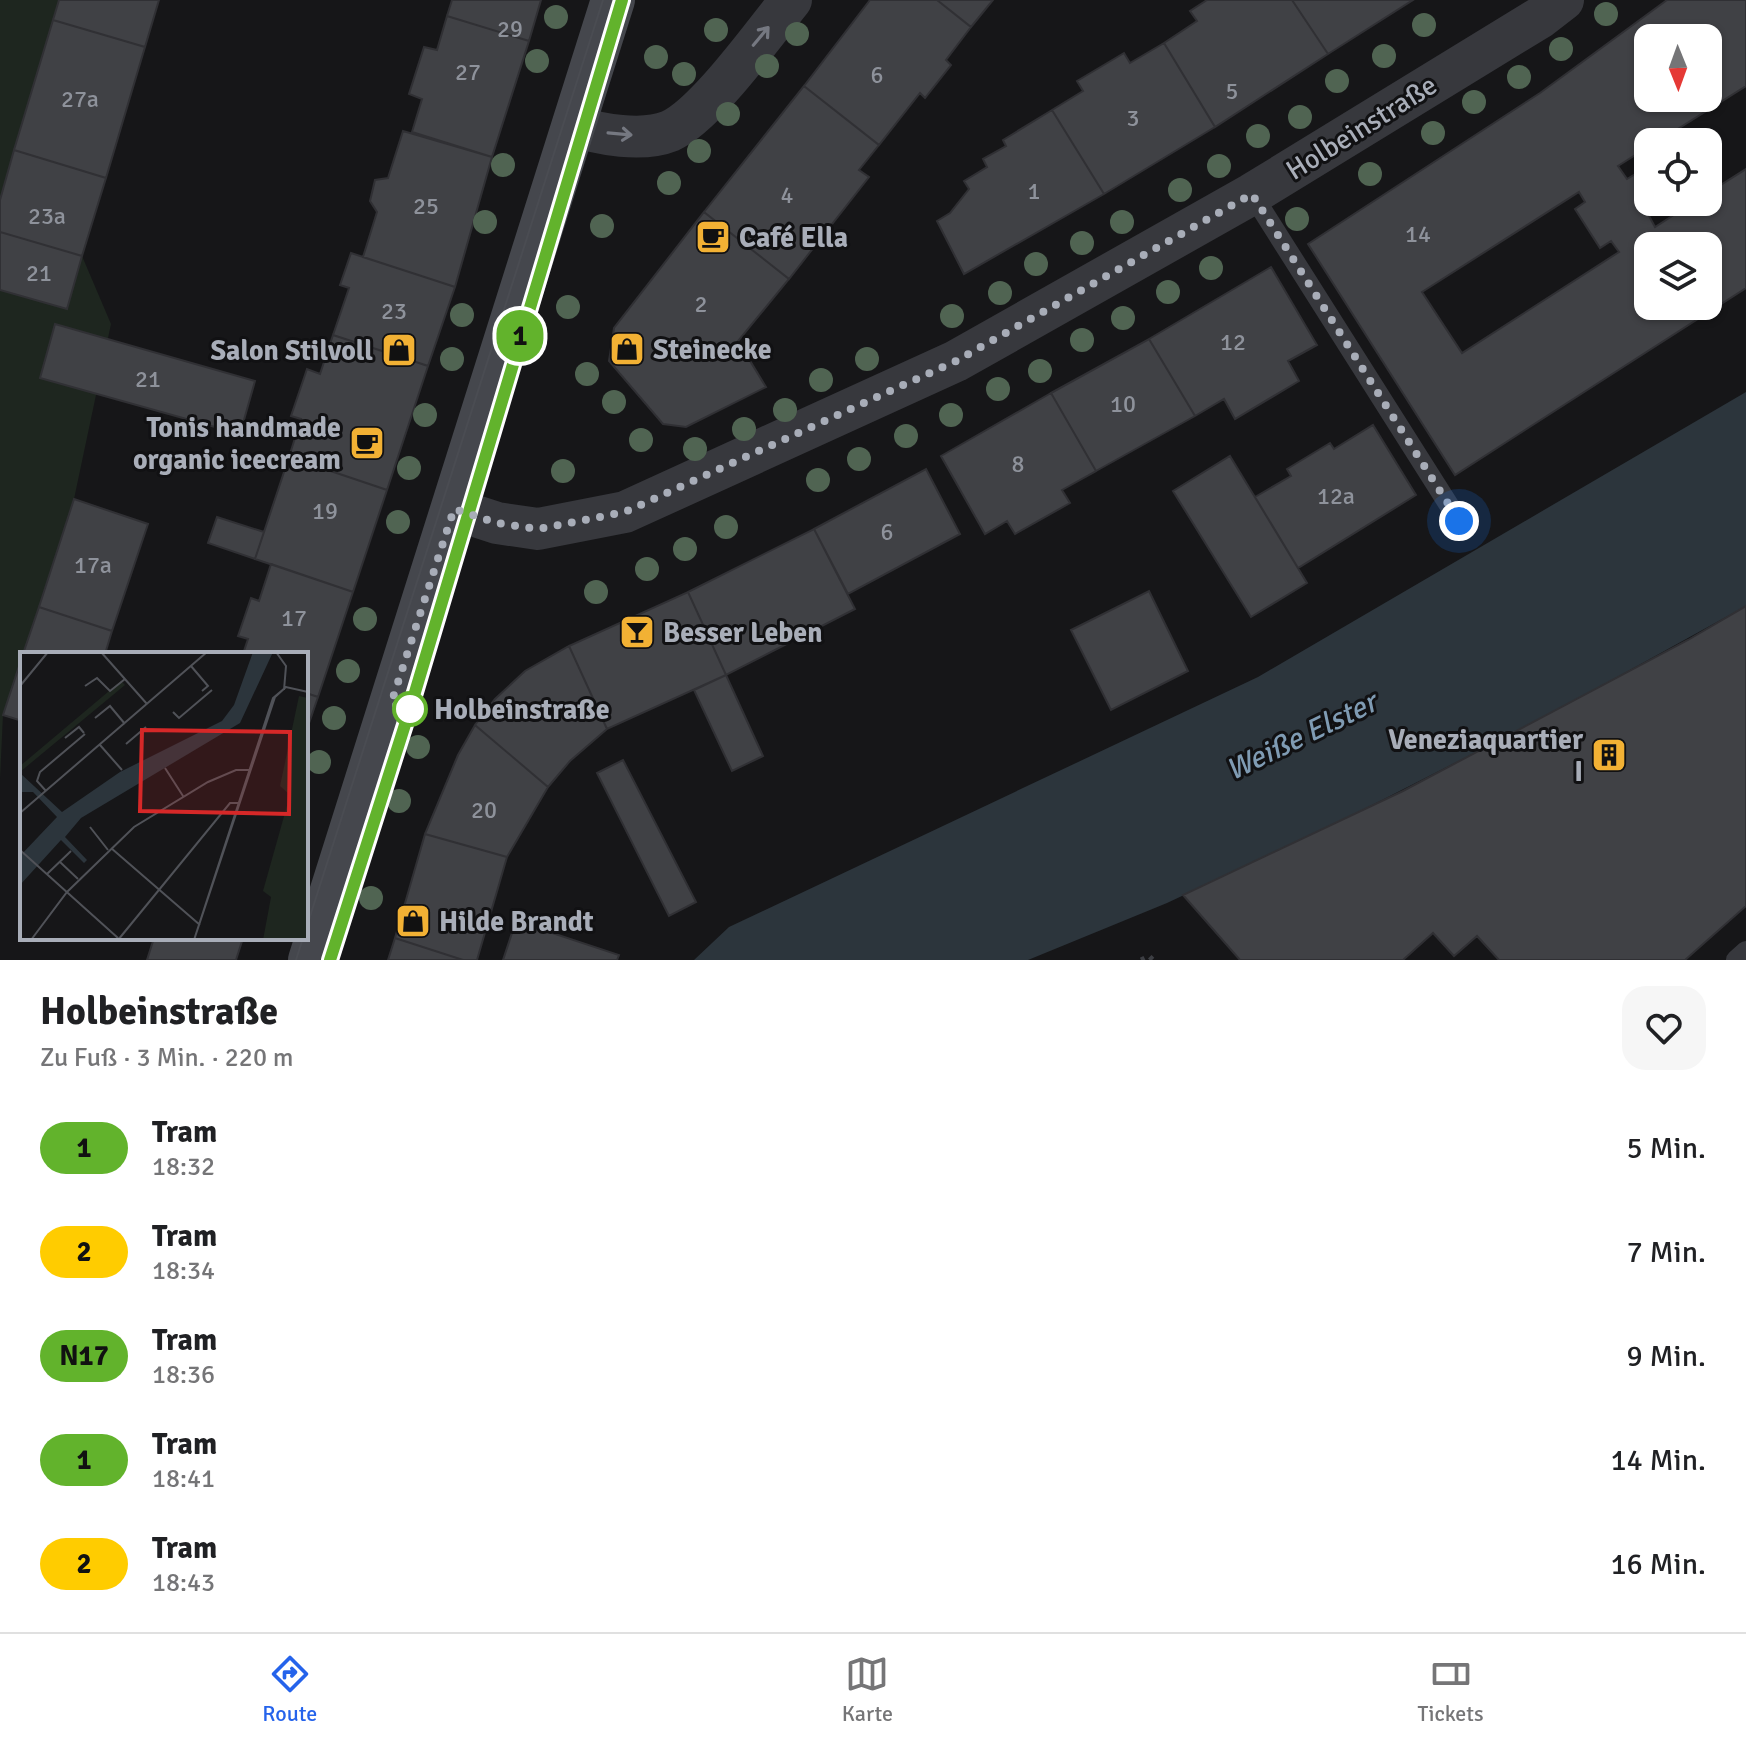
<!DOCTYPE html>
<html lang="de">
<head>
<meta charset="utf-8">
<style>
  body { margin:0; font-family:Signika,sans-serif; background:#f6f6f6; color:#202124; height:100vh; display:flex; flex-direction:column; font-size:30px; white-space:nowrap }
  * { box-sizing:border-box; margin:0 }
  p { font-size:26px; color:#757577 }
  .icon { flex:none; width:44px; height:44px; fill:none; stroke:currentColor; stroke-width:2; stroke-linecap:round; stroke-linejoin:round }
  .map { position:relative; height:960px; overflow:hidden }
  .details { display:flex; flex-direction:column; background:#fff; flex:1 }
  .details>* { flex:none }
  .badge { padding:0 16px; border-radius:26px; font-size:28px; line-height:52px }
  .needle { width:52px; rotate:179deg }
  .controls { position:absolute; left:1634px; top:24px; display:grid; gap:16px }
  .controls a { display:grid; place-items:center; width:88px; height:88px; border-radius:16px; background:#fff; box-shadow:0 2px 6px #0004; font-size:40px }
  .you { position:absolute; width:40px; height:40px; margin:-20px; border:6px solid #fff; border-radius:50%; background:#1a73e8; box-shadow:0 0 0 12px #1a73e833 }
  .map>.badge { position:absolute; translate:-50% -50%; box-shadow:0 0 0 4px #fff }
  .round { display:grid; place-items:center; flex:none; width:84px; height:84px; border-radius:24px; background:#f6f6f6 }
  .headline { display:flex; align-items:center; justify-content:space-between; height:136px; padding:0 40px }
  h1 { font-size:38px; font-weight:700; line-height:60px }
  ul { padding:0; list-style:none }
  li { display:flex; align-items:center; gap:24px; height:104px; padding:0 40px }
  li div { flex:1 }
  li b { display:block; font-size:30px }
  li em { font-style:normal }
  li .badge { min-width:88px; font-weight:700; text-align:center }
  .dock { display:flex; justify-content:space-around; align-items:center; height:112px; border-top:2px solid #e0e0e0; background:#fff; font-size:22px; color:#757577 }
  .dock a { display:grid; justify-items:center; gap:4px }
  .dock .current { color:#2563eb }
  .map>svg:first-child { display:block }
  .green { fill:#1e261f }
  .water { fill:#2c353c }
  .building { fill:#404145; stroke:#303034; stroke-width:2; fill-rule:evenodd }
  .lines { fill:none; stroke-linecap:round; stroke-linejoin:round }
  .path { stroke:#3d3f44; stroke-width:5; stroke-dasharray:4 6; stroke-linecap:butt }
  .service { stroke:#37383d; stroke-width:20 }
  .minor { stroke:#37383d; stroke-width:42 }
  .secondary { stroke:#45474d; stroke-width:44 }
  .tram { stroke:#4a4c52; stroke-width:2 }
  .tree { fill:#506452 }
  .oneway { stroke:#757881 }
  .line-casing { stroke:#fff; stroke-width:18 }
  .line { stroke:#62b32c; stroke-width:12 }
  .walk { stroke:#a8adb8; stroke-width:8; stroke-dasharray:0 14.4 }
  .stop-dot { fill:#fff; stroke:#62b32c; stroke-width:4 }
  .labels { text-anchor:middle; stroke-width:6; stroke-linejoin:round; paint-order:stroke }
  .number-label { font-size:24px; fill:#8e929b }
  .street-label { font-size:28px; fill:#a8adb8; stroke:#111113 }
  .poi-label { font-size:28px; font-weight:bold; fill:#a8adb8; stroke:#111113; text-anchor:start }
  .stop-label { font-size:28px; font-weight:bold; fill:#a8adb8; stroke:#111113; text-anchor:start }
  .water-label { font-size:30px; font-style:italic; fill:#7f9bb3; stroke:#111113 }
  .inset-road { fill:none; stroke:#505258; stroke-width:2 }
  .view { fill:#d62828; fill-opacity:0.15; stroke:#d62828; stroke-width:4 }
  .inset-edge { fill:none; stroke:#a8adb8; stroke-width:4 }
</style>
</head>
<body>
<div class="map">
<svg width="1746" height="960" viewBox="0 0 1746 960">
  <rect width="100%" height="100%" fill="#161618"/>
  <path class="green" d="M 0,0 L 60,0 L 0,201 Z
    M 0,232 L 82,256 L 111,324 L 74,499 L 3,715 L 0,779 Z"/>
  <path class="water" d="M 1746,392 L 1746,606 L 1541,719 L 1335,824 L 1167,903 L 1028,960 L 694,960 L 729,927 L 1258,677 Z"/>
  <path class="building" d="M 59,0 L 159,0 L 145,47 L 53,20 Z
    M 452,0 L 541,0 L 529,41 L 447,16 Z
    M 870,0 L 937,0 L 971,27 L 946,60 L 951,65 L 925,98 L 920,93 L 879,145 L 804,86 Z
    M 937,0 L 993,0 L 971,27 Z
    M 1207,0 L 1292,0 L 1328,54 L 1215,127 L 1164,43 L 1197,21 L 1190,11 Z
    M 1292,0 L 1413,0 L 1328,54 Z
    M 1667,0 L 1746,0 L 1746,86 L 1657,142 L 1648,142 L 1648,147 L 1618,166 L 1627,179 L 1637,173 L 1648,190 L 1648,202 L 1656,202 L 1658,205 L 1647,212 L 1655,227 L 1694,202 L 1708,202 L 1708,193 L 1746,169 L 1746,288 L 1455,475 L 1308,244 L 1540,93 ZM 1648,38 L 1708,38 L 1708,98 L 1648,98 ZM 1579,192 L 1585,202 L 1575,209 L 1600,248 L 1611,241 L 1619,252 L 1462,353 L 1422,292 ZM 1648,246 L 1708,246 L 1708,306 L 1648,306 Z
    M 447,16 L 529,41 L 492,157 L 412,132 L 422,99 L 409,94 L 424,47 L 437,50 Z
    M 53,20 L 145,47 L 106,178 L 14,150 Z
    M 1164,43 L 1215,127 L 1104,194 L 1052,110 L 1083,91 L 1077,81 L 1124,53 L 1130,63 Z
    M 804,86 L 879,145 L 859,170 L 869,177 L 789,279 L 704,212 Z
    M 1052,110 L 1104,194 L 964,274 L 937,221 L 950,213 L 969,189 L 964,181 L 987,167 L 983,159 L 1006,146 L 1003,140 Z
    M 403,131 L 492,157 L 455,287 L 363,257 L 377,212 L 370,201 L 375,180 L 388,178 Z
    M 14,150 L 106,178 L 82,256 L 0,232 L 0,200 Z
    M 704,212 L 789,279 L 738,341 L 766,387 L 686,427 L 663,424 L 609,361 L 614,328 Z
    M 0,232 L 82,256 L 67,309 L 0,290 Z
    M 351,253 L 455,287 L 428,366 L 333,335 L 349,288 L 340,285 Z
    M 1271,267 L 1317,345 L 1288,361 L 1299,381 L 1235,419 L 1224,399 L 1195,416 L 1149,339 Z
    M 55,324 L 255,381 L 240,434 L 40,378 Z
    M 333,335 L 428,366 L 387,490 L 289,457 L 301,419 L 291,416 L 307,369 L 320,374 Z
    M 1149,339 L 1195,416 L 1096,471 L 1051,393 Z
    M 1051,393 L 1096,471 L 1062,490 L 1070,503 L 1015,534 L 1007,521 L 985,534 L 941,456 Z
    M 1373,425 L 1416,495 L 1298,568 L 1255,497 L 1291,476 L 1287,469 L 1330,443 L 1334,449 Z
    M 1230,456 L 1307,583 L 1251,617 L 1173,491 Z
    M 289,457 L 387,490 L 353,592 L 255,559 Z
    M 926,469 L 960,534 L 848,594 L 814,529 Z
    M 74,499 L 148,524 L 112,631 L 39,607 Z
    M 217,517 L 264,532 L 255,559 L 208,543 Z
    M 814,529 L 855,609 L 726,675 L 688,592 Z
    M 271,564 L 353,592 L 318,697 L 306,693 L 306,654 L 243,654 L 248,639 L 238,636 L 251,598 L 259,601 Z
    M 1149,591 L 1188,671 L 1111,710 L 1071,630 Z
    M 688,592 L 726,675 L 607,729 L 569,646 Z
    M 1746,606 L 1746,906 L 1685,960 L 1499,960 L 1477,936 L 1454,956 L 1433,933 L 1403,960 L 1240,960 L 1183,895 L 1403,791 L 1688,640 Z
    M 39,607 L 112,631 L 105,654 L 23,654 Z
    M 569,646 L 607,729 L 570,761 L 548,787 L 475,725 L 495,699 L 525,671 Z
    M 22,657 L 22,721 L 3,715 Z
    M 726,675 L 763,756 L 732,771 L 694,690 Z
    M 306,693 L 318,697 L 306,732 Z
    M 475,725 L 548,787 L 507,857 L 425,834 L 458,755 Z
    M 623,760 L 696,902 L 669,916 L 597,773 Z
    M 425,834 L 507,857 L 477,960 L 463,960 L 395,938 Z
    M 516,921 L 619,955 L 617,960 L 503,960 Z
    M 154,938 L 243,938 L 236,960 L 147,960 Z
    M 395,938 L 463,960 L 388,960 Z"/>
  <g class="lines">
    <path class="path" d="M 1141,960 L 1149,956 L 1153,960"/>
    <path class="service" d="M 1252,194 L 1459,521
      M 1736,960 L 1746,951"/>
    <path class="minor" d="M 573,125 C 599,135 643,142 670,131 C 706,115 764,33 791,0
      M 454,509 L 497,523 L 538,529 L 625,512 L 956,361 L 1252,194 L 1541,17 L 1563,0"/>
    <path class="secondary" d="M 310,960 L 613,0"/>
    <path class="tram" d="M 306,929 L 603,0
      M 296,960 L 303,938
      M 331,960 L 410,709 L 622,0"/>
  </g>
  <g class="tree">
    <circle cx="1606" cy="14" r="12"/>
    <circle cx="556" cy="17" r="12"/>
    <circle cx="1424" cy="25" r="12"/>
    <circle cx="716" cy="30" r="12"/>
    <circle cx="797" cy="34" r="12"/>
    <circle cx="1561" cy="49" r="12"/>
    <circle cx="1384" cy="56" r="12"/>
    <circle cx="656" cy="57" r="12"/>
    <circle cx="537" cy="61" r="12"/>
    <circle cx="767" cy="66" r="12"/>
    <circle cx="684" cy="74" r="12"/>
    <circle cx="1519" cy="77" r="12"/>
    <circle cx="1337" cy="81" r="12"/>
    <circle cx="1474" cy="102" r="12"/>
    <circle cx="728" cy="114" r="12"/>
    <circle cx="1300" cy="117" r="12"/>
    <circle cx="1433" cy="133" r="12"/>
    <circle cx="1258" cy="136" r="12"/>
    <circle cx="699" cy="151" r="12"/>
    <circle cx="503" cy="165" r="12"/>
    <circle cx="1219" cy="166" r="12"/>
    <circle cx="1370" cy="174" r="12"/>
    <circle cx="669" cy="183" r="12"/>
    <circle cx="1180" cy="190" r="12"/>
    <circle cx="1297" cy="219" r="12"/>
    <circle cx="485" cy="222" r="12"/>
    <circle cx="1122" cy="222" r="12"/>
    <circle cx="602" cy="226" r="12"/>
    <circle cx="1082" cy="243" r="12"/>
    <circle cx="1036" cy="264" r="12"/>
    <circle cx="1211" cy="268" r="12"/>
    <circle cx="1168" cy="292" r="12"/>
    <circle cx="1000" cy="293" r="12"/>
    <circle cx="568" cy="307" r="12"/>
    <circle cx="462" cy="315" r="12"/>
    <circle cx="952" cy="316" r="12"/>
    <circle cx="1123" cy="318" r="12"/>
    <circle cx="1082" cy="340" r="12"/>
    <circle cx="452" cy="359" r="12"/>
    <circle cx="867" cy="359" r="12"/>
    <circle cx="1040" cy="371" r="12"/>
    <circle cx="587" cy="374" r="12"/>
    <circle cx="821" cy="380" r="12"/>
    <circle cx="998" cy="389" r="12"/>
    <circle cx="614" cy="402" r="12"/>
    <circle cx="785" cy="410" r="12"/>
    <circle cx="425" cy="415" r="12"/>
    <circle cx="951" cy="415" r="12"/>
    <circle cx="744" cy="429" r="12"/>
    <circle cx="906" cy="436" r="12"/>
    <circle cx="641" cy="440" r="12"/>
    <circle cx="695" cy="449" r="12"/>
    <circle cx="859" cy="459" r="12"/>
    <circle cx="409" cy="468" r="12"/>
    <circle cx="563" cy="471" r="12"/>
    <circle cx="818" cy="480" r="12"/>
    <circle cx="398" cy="522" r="12"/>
    <circle cx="726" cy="527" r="12"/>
    <circle cx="685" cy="549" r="12"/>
    <circle cx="647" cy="569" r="12"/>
    <circle cx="596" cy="592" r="12"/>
    <circle cx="365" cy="619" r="12"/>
    <circle cx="348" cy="671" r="12"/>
    <circle cx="334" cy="718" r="12"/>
    <circle cx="418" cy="747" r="12"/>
    <circle cx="319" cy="762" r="12"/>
    <circle cx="399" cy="801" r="12"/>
    <circle cx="371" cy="898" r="12"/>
  </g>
  <defs><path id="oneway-shaft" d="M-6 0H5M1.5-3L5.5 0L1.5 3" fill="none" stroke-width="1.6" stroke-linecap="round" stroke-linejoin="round" transform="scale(2)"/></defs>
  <g class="oneway">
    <use href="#oneway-shaft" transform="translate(761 36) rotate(-50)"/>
    <use href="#oneway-shaft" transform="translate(620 134) rotate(5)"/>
  </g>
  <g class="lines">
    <g class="line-casing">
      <path id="line" d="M 330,960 L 410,709 L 622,0"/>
    </g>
    <use href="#line" class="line"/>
    <path class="walk" d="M 410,709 L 391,704 L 454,509 L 497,523 L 538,529 L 625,512 L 956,361 L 1252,194 L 1459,521"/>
  </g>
  <defs>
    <g id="cafe-square" transform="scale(1.8)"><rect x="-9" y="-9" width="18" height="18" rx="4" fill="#f2b134" stroke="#111113"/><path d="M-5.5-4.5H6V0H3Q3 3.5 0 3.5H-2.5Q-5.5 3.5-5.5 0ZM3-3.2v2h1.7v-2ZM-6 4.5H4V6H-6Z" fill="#111"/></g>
    <g id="shop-square" transform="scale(1.8)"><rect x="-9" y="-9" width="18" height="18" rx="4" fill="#f2b134" stroke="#111113"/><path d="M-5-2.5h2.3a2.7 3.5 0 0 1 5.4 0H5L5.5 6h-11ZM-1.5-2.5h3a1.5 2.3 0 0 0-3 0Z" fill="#111"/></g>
    <g id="bar-square" transform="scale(1.8)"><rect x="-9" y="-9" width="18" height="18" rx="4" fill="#f2b134" stroke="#111113"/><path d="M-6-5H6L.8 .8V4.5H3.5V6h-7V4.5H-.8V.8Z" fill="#111"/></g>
    <g id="building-square" transform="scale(1.8)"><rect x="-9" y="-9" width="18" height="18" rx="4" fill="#f2b134" stroke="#111113"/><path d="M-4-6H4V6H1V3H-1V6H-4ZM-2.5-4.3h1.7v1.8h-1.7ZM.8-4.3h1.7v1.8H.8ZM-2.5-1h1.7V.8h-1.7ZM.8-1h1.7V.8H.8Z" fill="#111"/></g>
  </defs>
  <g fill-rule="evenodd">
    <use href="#cafe-square" x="713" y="237"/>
    <use href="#shop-square" x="627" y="349"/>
    <use href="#shop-square" x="399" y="350"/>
    <use href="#cafe-square" x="367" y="443"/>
    <use href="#bar-square" x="637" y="632"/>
    <use href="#building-square" x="1609" y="755"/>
    <use href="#shop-square" x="413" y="921"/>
  </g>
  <circle class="stop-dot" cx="410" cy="709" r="16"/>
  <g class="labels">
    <g class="number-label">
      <text x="510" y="37">29</text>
      <text x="468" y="80">27</text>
      <text x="877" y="83">6</text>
      <text x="1232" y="99">5</text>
      <text x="80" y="107">27a</text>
      <text x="1133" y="126">3</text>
      <text x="1034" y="199">1</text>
      <text x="787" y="203">4</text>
      <text x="426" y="214">25</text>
      <text x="47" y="224">23a</text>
      <text x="1418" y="242">14</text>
      <text x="39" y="281">21</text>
      <text x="701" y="312">2</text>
      <text x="394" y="319">23</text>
      <text x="1233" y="350">12</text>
      <text x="148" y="387">21</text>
      <text x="1123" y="412">10</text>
      <text x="1018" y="472">8</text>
      <text x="1336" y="504">12a</text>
      <text x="325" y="519">19</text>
      <text x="887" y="540">6</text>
      <text x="93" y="573">17a</text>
      <text x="294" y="626">17</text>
      <text x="484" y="818">20</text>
    </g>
    <g class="street-label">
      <text transform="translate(1361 127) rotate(-32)" y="10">Holbeinstraße</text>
    </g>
    <g class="poi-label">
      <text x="739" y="247">Café Ella</text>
      <text x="653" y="359">Steinecke</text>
      <text x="373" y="360" text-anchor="end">Salon Stilvoll</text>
      <text x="341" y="437" text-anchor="end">Tonis handmade<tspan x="341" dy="32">organic icecream</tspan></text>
      <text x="663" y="642">Besser Leben</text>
      <text x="1583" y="749" text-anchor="end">Veneziaquartier<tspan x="1583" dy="32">I</tspan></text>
      <text x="439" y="931">Hilde Brandt</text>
    </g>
    <g class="stop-label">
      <text x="434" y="719">Holbeinstraße</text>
    </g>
    <g class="water-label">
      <text transform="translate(1301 736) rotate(-26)" y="10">Weiße Elster</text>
    </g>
  </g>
  <g transform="translate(20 652)">
    <rect width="288" height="288" fill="#161618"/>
    <path d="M 101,29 L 105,33 L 0,120 L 0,114 ZM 279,44 L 288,46 L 288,288 L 243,288 L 251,245 L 243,239 L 270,143 L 260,134 Z" fill="#1e261f"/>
    <path d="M 233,0 L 253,0 L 220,71 L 61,166 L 45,185 L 67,208 L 64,211 L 41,188 L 0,233 L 0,204 L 37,165 L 13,140 L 0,140 L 0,121 L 42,160 L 100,120 L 202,69 L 214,53 Z" fill="#2c353c"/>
    <path class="inset-road" d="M 81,0 L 127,52M 256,0 L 266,14 L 264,38M 171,14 L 188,34 L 182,39M 0,34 L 28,0M 65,34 L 77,26 L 90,39 L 105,27M 153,60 L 159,66 L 192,38M 75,66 L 90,54 L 105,72M 45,86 L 59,75 L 64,81M 106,92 L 126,75M 80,93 L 102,118M 145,116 L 163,144M 26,139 L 17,129 L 20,120 L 65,82M 0,161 L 187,0M 70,175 L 88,198M 91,196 L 180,273M 0,198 L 98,286M 40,210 L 58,227M 27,222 L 51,199M 11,288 L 47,240 L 114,175 L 188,130 L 216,118 L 231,118M 98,288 L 210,151 L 220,151M 174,288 L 255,45 L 266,35 L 288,40M 174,288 L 253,46 L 266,35 L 288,40"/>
    <path class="view" d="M 122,78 L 270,80 L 269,162 L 120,159 Z"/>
    <rect width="288" height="288" class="inset-edge"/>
  </g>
</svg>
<div class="controls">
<a><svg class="needle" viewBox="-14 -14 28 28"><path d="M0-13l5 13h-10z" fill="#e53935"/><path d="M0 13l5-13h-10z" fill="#757577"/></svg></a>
<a><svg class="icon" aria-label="locate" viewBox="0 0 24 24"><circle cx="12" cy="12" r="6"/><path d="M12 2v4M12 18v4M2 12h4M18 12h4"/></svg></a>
<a><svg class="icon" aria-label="layers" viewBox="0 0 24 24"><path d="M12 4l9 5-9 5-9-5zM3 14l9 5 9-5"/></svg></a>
</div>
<div class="you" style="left:1459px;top:521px"></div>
<b class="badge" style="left:520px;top:336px;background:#62b32c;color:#111">1</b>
</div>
<section class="details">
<div class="headline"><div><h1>Holbeinstraße</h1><p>Zu Fuß · 3 Min. · 220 m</p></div><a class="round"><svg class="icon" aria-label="heart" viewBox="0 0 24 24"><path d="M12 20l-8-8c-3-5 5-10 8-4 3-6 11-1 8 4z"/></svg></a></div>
<ul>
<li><span class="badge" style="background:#62b32c;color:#111">1</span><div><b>Tram</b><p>18:32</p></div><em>5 Min.</em></li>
<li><span class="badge" style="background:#fc0;color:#111">2</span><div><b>Tram</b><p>18:34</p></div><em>7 Min.</em></li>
<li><span class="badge" style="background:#62b32c;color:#111">N17</span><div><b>Tram</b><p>18:36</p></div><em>9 Min.</em></li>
<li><span class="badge" style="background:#62b32c;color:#111">1</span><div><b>Tram</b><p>18:41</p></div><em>14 Min.</em></li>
<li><span class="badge" style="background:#fc0;color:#111">2</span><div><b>Tram</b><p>18:43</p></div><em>16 Min.</em></li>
</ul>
</section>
<nav class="dock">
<a class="current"><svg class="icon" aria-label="directions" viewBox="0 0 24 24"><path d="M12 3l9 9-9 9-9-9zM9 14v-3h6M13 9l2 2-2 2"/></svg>Route</a>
<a><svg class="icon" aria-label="map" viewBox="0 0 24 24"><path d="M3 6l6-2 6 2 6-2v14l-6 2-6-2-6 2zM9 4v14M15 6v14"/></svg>Karte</a>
<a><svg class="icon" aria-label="tickets" viewBox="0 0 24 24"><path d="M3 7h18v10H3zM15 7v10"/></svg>Tickets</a>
</nav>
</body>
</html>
